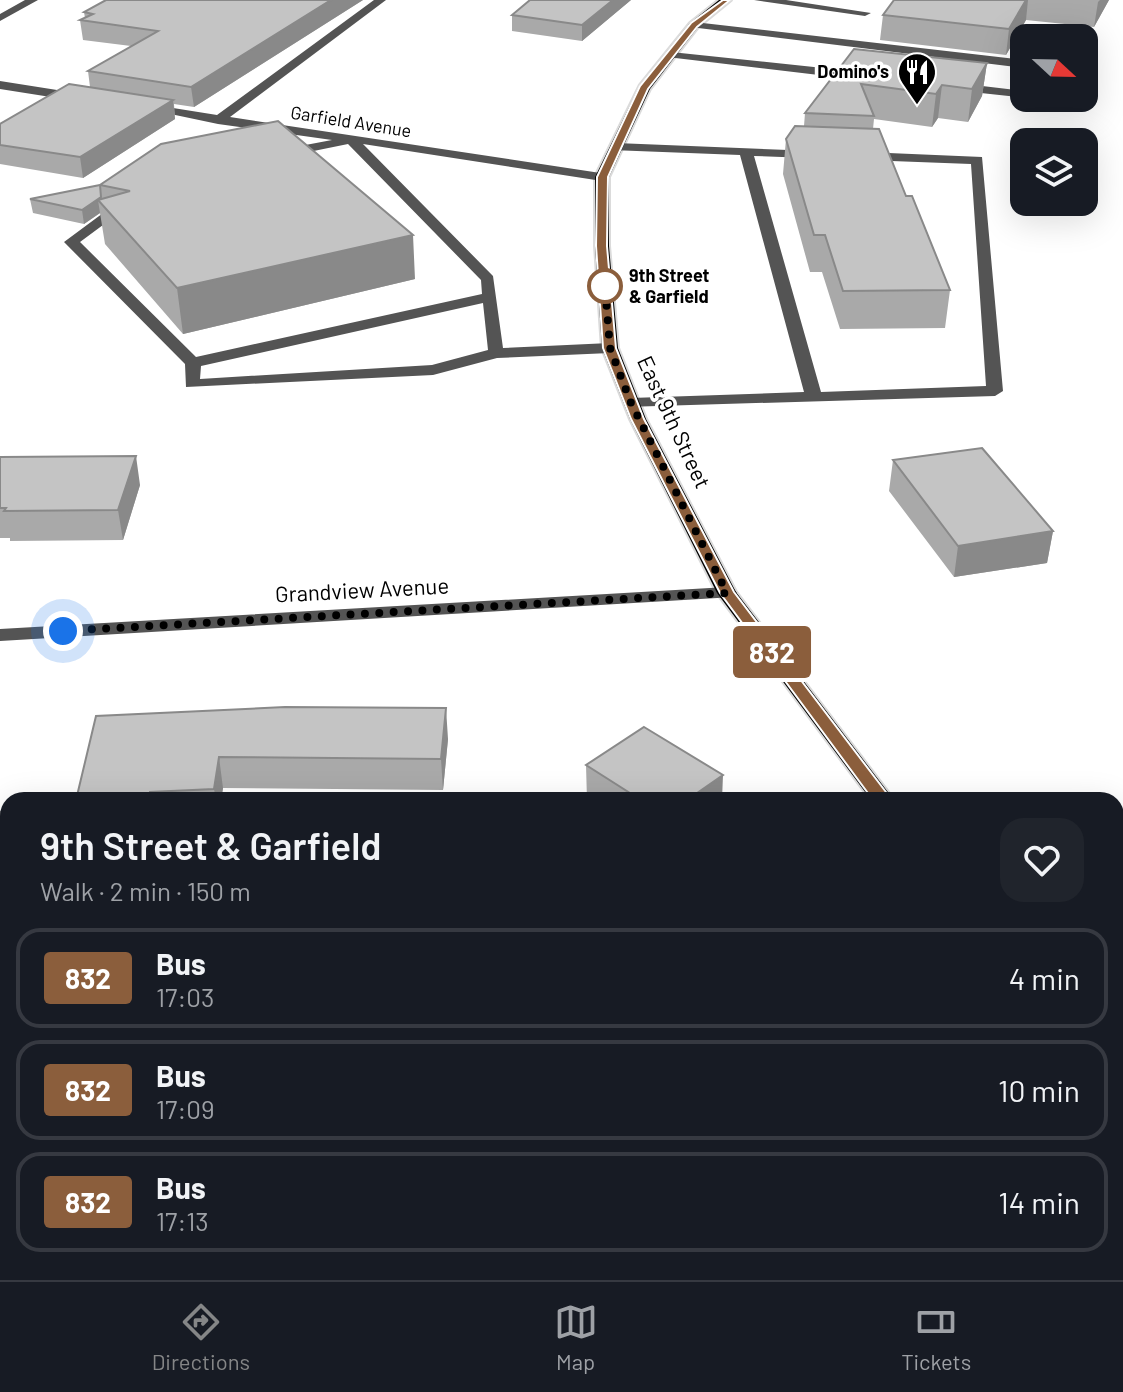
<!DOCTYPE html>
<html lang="en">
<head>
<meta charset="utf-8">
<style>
  body { margin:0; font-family:Barlow,sans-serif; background:#20242c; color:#f1f3f6; height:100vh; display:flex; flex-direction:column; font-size:30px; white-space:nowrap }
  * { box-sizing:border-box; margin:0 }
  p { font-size:26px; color:#9ea1a6 }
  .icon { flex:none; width:44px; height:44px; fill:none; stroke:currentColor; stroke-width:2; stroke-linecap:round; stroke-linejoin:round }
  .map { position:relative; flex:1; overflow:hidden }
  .drawer { position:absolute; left:0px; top:792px; width:1124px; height:488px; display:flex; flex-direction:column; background:#171b24; border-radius:24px 24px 0 0; box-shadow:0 8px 32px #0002 }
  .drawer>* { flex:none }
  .badge { padding:0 16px; border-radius:6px; font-size:28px; line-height:52px }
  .needle { width:52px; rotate:112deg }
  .controls { position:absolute; left:1010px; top:24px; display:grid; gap:16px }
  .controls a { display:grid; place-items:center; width:88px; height:88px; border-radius:16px; background:#171b24; box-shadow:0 8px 32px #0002; font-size:40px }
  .you { position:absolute; width:40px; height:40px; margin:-20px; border:6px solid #fff; border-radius:50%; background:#1a73e8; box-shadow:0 0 0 12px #1a73e833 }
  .map>.badge { position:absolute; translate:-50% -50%; box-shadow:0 0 0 4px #fff }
  .round { display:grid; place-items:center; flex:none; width:84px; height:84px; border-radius:24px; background:#20242c }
  .overview { display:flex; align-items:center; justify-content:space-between; height:136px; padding:0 40px }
  h1 { font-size:38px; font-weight:600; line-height:60px }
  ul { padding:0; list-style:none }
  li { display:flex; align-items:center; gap:24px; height:100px; margin:0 16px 12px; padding:0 24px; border:4px solid #363941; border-radius:24px }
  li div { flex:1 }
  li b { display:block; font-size:30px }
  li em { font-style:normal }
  li .badge { min-width:88px; font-weight:700; text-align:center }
  .dock { display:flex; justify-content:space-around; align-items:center; height:112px; border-top:2px solid #363941; background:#171b24; font-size:22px; color:#9ea1a6 }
  .dock a { display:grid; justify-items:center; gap:4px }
  .dock .active { color:#858687 }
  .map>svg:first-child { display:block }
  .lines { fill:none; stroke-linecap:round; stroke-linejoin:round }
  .major-casing { stroke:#dbdbdb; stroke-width:4 }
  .minor { fill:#545454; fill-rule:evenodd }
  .major { fill:#000; fill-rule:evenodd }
  .wall { fill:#a9a9a9 }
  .shaded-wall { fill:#898989 }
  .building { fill:#c4c4c4; stroke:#898989; stroke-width:2 }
  .line { fill:#8b5e3c; stroke:#fff; stroke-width:2 }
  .walk { stroke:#000; stroke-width:8; stroke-dasharray:0 14.4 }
  .stop-dot { fill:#fff; stroke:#8b5e3c; stroke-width:4 }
  .labels { text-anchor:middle; stroke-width:7; stroke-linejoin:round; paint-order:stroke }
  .far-poi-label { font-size:18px; font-weight:bold; fill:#000; stroke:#fff; text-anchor:end }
  .far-street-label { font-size:18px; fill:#000; stroke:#fff }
  .far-stop-label { font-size:18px; font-weight:bold; fill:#000; stroke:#fff; text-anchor:start }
  .street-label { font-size:22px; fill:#000; stroke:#fff }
</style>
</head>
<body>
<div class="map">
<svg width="1123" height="1280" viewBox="0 0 1123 1280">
  <rect width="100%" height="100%" fill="#fff"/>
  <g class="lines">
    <g class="major-casing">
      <path id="major" d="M 719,0 L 731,0 L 698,27 L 650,89 L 609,177 L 609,246 L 618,348 L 646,419 L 736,592 L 894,800 L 871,800 L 717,593 L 630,419 L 602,348 L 595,246 L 595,177 L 640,85 L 690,23 Z
        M 1116,1059 L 1123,1061 L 1123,1086 L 1116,1084 Z"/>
    </g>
    <path class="minor" d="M 25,0 L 38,0 L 0,21 L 0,14 Z
      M 374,0 L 386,0 L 230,117 L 607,174 L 609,177 L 602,181 L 363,144 L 493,276 L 503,348 L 610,343 L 618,348 L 610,353 L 497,358 L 433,375 L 186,387 L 185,364 L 64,242 L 118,202 L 130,205 L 80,242 L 196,357 L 482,294 L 481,280 L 348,144 L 284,157 L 279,156 L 279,150 L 332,140 L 218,124 L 142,108 L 148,104 L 217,115 ZM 483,303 L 488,350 L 432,365 L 200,379 L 201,366 Z
      M 754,0 L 786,0 L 871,13 L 865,16 Z
      M 694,22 L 1024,60 L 1024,68 L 690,27 L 688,25 Z
      M 671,52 L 861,72 L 867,76 L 861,80 L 667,57 L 667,53 Z
      M 0,81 L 76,93 L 82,97 L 76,101 L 0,89 Z
      M 957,83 L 1024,91 L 1027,98 L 953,90 L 953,84 Z
      M 616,143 L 814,151 L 814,157 L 809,158 L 754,156 L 821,392 L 986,386 L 971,164 L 865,160 L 858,156 L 865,152 L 982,157 L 1003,391 L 995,396 L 625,407 L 625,399 L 631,398 L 804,392 L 740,155 L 611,150 L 610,147 Z
      M 727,587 L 734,589 L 737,593 L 734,597 L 0,641 L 0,629 Z
      M 1116,868 L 1123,868 L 1123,884 L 1116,884 Z"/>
    <use href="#major" class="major"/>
  </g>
  <path class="wall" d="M 363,0 L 194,107 L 174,104 L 175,119 L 83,178 L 0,164 L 0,124 L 90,87 L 88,71 L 131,46 L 83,40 L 80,20 L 85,18 L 84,12 Z
    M 530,0 L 631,0 L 582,41 L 512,31 L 512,15 Z
    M 894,0 L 1109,0 L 1094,27 L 1026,20 L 1006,55 L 880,40 L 883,15 Z
    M 854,49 L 987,63 L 982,96 L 968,122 L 938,118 L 932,127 L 874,119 L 873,129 L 906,196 L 950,290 L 945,328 L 840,329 L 822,272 L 810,272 L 783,174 L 786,139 L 804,126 L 805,113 Z
    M 161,144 L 415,279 L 183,334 L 105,244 L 100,213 L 84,224 L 33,213 L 30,199 L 100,185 Z
    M 0,456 L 140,485 L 123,540 L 10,541 L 10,538 L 0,538 Z
    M 893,460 L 1053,531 L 1047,563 L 954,577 L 889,491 Z
    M 96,716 L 448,739 L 443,790 L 223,788 L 221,800 L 76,800 Z
    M 586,765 L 722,800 L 587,800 Z
    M 0,812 L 8,812 L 8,892 L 0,892 Z
    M 647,1272 L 850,1272 L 857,1280 L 653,1280 Z"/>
  <path class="shaded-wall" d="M 331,0 L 363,0 L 194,107 L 191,87 Z
    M 613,0 L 631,0 L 582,41 L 582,25 Z
    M 1026,0 L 1028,0 L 1026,20 L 1006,55 L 1009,29 Z
    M 1100,0 L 1109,0 L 1094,27 L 1098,2 Z
    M 987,63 L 982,96 L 968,122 L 972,89 Z
    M 942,85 L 938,118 L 932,127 L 936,94 Z
    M 173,100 L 175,119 L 83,178 L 80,157 Z
    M 101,197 L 103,205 L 98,200 L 100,213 L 84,224 L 82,210 Z
    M 413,235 L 415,279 L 183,334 L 177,288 Z
    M 136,456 L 140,485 L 123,540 L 118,510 Z
    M 1053,531 L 1047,563 L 954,577 L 958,546 Z
    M 446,708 L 448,739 L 443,790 L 441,759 Z
    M 219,757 L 223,788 L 221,800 L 216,800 L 214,789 Z
    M 723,775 L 722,800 L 687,800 Z
    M 8,997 L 8,1038 L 0,1043 L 0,1002 Z
    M 8,1124 L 8,1166 L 0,1172 L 0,1129 Z"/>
  <path class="building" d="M 106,0 L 331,0 L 191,87 L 88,71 L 158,31 L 80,20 L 93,14 L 84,12 Z
    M 530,0 L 613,0 L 582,25 L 512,15 Z
    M 894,0 L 1026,0 L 1009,29 L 883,15 Z
    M 854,49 L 987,63 L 972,89 L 942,85 L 936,94 L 861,84 L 874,116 L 805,113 Z
    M 69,84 L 173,100 L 80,157 L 0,145 L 0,124 Z
    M 278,121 L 413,235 L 177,288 L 98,200 L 130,191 L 100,185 L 161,144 Z
    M 795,126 L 879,129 L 906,196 L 912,196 L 950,290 L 843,291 L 825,235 L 814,235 L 786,139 Z
    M 100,185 L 101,197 L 82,210 L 30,199 Z
    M 982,448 L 1053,531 L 958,546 L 893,460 Z
    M 136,456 L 118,510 L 4,511 L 6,508 L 0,508 L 0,457 Z
    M 285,707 L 446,708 L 441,759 L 219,757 L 214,789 L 150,792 L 149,800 L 76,800 L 96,716 Z
    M 644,727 L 723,775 L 687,800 L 641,800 L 586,765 Z
    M 0,812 L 8,812 L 8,860 L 0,860 Z
    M 0,950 L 8,957 L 8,997 L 0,1002 Z
    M 0,1040 L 8,1047 L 8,1124 L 0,1129 Z
    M 675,1272 L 850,1272 L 857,1280 L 681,1280 Z"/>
  <path class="line" d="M 723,0 L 730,0 L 697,27 L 648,89 L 608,177 L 607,246 L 616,348 L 644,419 L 734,592 L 889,796 L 889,804 L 876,804 L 720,593 L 631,419 L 603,348 L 596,246 L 597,177 L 640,86 L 691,23 Z"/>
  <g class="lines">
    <path class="walk" d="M 63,631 L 727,593 L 631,403 L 610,348 L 605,286"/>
  </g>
  <defs>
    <g id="restaurant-pin" transform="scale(2)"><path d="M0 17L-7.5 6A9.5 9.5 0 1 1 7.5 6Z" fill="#000" stroke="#fff"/><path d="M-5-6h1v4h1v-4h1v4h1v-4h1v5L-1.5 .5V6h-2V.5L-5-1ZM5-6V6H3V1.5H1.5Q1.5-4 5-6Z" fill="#fff"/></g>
  </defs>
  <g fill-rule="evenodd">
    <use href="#restaurant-pin" x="917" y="72"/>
  </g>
  <circle class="stop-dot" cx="605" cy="286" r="16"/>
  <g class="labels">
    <g class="far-poi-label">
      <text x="889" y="78">Domino's</text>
    </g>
    <g class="far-street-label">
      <text transform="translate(351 122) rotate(9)" y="6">Garfield Avenue</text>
    </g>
    <g class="far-stop-label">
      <text x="629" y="282">9th Street<tspan x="629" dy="21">&amp; Garfield</tspan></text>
    </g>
    <g class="street-label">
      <text transform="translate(674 422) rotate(65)" y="8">East 9th Street</text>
      <text transform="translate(362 590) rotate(-3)" y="8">Grandview Avenue</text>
    </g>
  </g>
</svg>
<div class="controls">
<a><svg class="needle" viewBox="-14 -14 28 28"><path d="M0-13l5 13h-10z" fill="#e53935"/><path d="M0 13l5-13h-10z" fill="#9ea1a6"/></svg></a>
<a><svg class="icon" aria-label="layers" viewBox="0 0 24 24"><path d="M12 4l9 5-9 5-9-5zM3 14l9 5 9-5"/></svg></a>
</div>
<div class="you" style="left:63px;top:631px"></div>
<b class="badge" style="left:772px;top:652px;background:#8b5e3c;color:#fff">832</b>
<section class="drawer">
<div class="overview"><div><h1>9th Street &amp; Garfield</h1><p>Walk · 2 min · 150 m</p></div><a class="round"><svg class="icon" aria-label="heart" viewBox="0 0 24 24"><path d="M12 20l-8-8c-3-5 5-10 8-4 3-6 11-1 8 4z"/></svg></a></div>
<ul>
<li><span class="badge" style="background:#8b5e3c;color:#fff">832</span><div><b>Bus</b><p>17:03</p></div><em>4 min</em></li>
<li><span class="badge" style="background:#8b5e3c;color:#fff">832</span><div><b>Bus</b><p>17:09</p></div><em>10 min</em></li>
<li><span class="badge" style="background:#8b5e3c;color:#fff">832</span><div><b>Bus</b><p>17:13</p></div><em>14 min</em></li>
</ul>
</section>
</div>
<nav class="dock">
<a class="active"><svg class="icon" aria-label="directions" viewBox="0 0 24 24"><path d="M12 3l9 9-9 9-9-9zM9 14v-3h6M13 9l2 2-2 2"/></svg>Directions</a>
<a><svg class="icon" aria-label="map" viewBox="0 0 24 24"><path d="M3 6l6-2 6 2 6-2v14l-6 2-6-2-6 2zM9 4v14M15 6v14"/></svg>Map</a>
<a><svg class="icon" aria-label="tickets" viewBox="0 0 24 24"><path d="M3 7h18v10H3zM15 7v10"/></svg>Tickets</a>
</nav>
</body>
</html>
